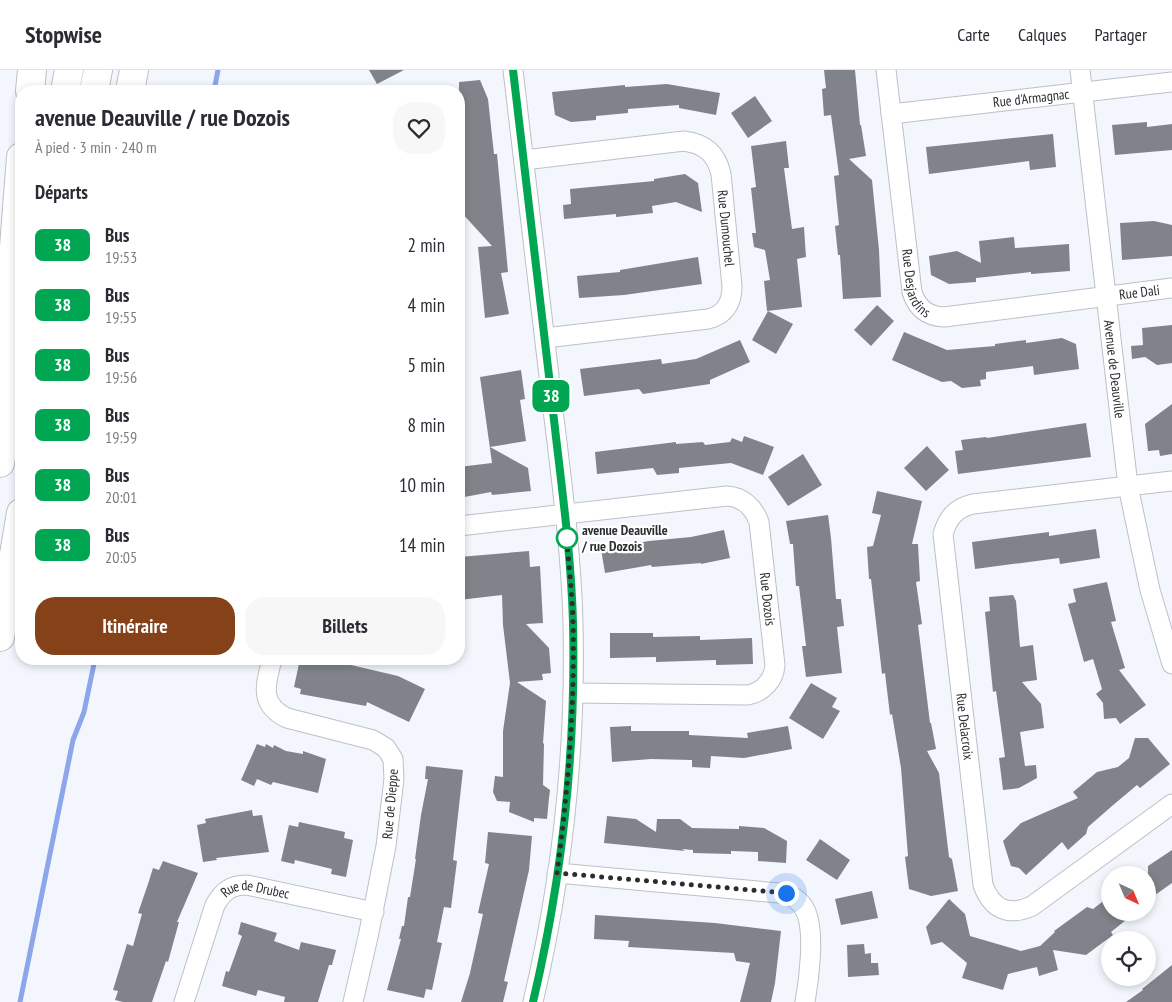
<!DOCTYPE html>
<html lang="fr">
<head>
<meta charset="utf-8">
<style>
  body { margin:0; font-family:"PT Sans Narrow",sans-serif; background:#f7f7f7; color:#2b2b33; height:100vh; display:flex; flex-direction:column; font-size:19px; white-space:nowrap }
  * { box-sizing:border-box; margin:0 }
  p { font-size:16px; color:#7c7c81 }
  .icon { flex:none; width:28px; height:28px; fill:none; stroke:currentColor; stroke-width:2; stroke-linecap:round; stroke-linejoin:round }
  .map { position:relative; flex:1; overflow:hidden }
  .side { position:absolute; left:15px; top:15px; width:450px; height:580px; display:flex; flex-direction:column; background:#fff; border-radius:20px; box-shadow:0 2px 8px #0003 }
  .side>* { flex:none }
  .badge { padding:0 10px; border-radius:8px; font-size:18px; line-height:32px }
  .needle { width:32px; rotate:136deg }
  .fabs { position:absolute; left:1101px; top:796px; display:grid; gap:10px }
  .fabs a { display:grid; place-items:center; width:55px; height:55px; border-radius:50%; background:#fff; box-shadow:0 2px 8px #0003; font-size:25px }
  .you { position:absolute; width:25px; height:25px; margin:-12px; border:4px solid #fff; border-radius:50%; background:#1a73e8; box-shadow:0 0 0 8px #1a73e833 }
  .map>.badge { position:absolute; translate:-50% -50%; box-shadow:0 0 0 2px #fff }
  h2 { padding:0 20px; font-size:19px; line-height:45px }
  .round { display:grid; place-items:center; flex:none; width:52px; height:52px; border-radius:20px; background:#f7f7f7 }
  .overview { display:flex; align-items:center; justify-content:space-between; height:85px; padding:0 20px }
  h1 { font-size:24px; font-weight:600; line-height:38px }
  .action { display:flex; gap:10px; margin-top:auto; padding:10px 20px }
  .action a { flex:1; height:58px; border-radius:20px; background:#854117; color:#fff; font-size:20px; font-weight:600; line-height:58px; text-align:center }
  .action a+a { background:#f7f7f7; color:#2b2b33 }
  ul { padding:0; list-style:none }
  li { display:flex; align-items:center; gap:15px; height:60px; padding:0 20px }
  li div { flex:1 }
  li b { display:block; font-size:19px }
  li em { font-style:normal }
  li .badge { min-width:55px; font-weight:700; text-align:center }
  header { display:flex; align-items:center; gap:30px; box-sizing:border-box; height:70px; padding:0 25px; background:#fff; border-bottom:1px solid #e1e1e2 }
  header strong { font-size:24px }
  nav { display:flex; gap:28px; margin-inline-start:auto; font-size:18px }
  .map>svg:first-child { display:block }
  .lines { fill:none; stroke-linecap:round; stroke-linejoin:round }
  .stream { stroke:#8ca5eb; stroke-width:5 }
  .building { fill:#80838a }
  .minor-casing { stroke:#bdc0c7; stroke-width:21 }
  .motorway-casing { stroke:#bdc0c7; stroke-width:30 }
  .minor { stroke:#fff; stroke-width:19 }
  .motorway { stroke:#fff; stroke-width:28 }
  .line-casing { stroke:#fff; stroke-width:11 }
  .line { stroke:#00a651; stroke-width:8 }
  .walk { stroke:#2c2d30; stroke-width:5; stroke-dasharray:0 9 }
  .stop-dot { fill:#fff; stroke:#00a651; stroke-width:2.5 }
  .labels { text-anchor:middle; stroke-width:4.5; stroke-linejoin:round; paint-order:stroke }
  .street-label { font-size:14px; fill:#2c2d30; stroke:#fff }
  .stop-label { font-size:14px; font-weight:bold; fill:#2c2d30; stroke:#fff; text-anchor:start }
</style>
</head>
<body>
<header>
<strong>Stopwise</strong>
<nav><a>Carte</a><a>Calques</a><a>Partager</a></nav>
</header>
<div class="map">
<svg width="1172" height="932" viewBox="0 0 1172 932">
  <rect width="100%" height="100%" fill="#f3f6fd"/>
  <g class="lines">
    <path class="stream" d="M 214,21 L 218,0
      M 20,932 L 73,670 L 84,642 L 95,589"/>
  </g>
  <path class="building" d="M 369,0 L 404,0 L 377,14 Z
    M 824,0 L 855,0 L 860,55 L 861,55 L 866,86 L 849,89 L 872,110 L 879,180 L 881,227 L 843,229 L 840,185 L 838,185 L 835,156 L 839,155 L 834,106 L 839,105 L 831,45 L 824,46 L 822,19 L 826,18 Z
    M 480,10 L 488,29 L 494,84 L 497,84 L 508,202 L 501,203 L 509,244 L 485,248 L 478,177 L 492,176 L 461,142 L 460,126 L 462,126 L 459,80 L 459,12 Z
    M 667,14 L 720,23 L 716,45 L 679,38 L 679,35 L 628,39 L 628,43 L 596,46 L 596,50 L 571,52 L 555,45 L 552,22 L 625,15 L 625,17 Z
    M 755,26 L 772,51 L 748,68 L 731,43 Z
    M 1147,52 L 1147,57 L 1172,54 L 1172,80 L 1115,85 L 1112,55 Z
    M 1053,64 L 1056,97 L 1030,100 L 1029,91 L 929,104 L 926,77 Z
    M 786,71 L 789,98 L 784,98 L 792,159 L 804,157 L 806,187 L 797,189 L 802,237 L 767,241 L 764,211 L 770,210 L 765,180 L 754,177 L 752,163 L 756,163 L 751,118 L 756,117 L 751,76 Z
    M 685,104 L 698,113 L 702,142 L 676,132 L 652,136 L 653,143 L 616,147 L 616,144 L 564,149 L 563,135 L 571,134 L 570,119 L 654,111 L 654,109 Z
    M 1154,151 L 1172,155 L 1172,186 L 1122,190 L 1120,153 Z
    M 1014,167 L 1015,178 L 1069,174 L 1070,201 L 1031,204 L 1031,202 L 976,208 L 976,212 L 949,214 L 931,205 L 929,186 L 957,181 L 981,193 L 979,171 Z
    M 698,187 L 702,214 L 624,225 L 579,228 L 577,206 L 620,202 L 620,200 Z
    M 877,235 L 894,251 L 871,276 L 854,260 Z
    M 768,241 L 793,254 L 776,284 L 752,270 Z
    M 1172,255 L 1172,293 L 1157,295 L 1145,287 L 1132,289 L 1131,276 L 1143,275 L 1142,258 Z
    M 904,262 L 947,280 L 995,276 L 995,274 L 1026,270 L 1026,273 L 1062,268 L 1076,274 L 1079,299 L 1034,305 L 1033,296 L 986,302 L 986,309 L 980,310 L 981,316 L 962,318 L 951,311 L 942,312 L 892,290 Z
    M 740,270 L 750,292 L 710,310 L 710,314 L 643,324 L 639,319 L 584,326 L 580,299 L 661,289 L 662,294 L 696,289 Z
    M 521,300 L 525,329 L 520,330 L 526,371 L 490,377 L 528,398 L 531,421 L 492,425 L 491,422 L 459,428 L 459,397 L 492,393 L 480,307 Z
    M 1172,334 L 1172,384 L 1160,386 L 1159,380 L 1148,381 L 1145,354 Z
    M 1086,353 L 1091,387 L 958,404 L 955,381 L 963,380 L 961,370 L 986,367 L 987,368 Z
    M 744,366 L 774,377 L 763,405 L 731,393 L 679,398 L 679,403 L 657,405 L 653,398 L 597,404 L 595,382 L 676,372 L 676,374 L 703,372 L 705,375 L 730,372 L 732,368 L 742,372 Z
    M 927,376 L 949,400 L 926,421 L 904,398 Z
    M 803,384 L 822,415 L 788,436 L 768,407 Z
    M 877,421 L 922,431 L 912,474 L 918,474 L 920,511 L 916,512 L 922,554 L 918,555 L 930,653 L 931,653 L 936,679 L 927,681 L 939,703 L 949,787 L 952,789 L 958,821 L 931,826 L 909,819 L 905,787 L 908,786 L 901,698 L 892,644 L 890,645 L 885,603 L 882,604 L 871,509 L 869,509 L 867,477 L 873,476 L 881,445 L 872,443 Z
    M 828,445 L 831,468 L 836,529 L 841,529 L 844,556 L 837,557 L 842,603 L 806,607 L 802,576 L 806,576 L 799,516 L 796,516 L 793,474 L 790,474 L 786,451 Z
    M 1096,459 L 1100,488 L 1060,494 L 1059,488 L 975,499 L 972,472 L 1049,462 L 1049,466 Z
    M 724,460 L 730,488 L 701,494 L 701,493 L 652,497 L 651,495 L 605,503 L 601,479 L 649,471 L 691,467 Z
    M 529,481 L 530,497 L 540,496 L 543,553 L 526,554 L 549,578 L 551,603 L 542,604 L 543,610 L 517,612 L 546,631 L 543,673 L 544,674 L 543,715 L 550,720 L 549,728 L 547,749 L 534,748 L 534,752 L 509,742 L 510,732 L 497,731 L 493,722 L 495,706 L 503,707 L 503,661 L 510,613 L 503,555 L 502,525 L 459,530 L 459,487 Z
    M 1107,512 L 1116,551 L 1111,552 L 1125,598 L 1119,600 L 1146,635 L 1120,654 L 1116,648 L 1104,649 L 1103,633 L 1096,624 L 1102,619 L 1093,589 L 1084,592 L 1068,534 L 1076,532 L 1073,519 Z
    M 1013,525 L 1016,531 L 1020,577 L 1033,575 L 1037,610 L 1022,612 L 1041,634 L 1044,658 L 1020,662 L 1025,696 L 1036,695 L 1037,708 L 1019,718 L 1003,720 L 999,688 L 1005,687 L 996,621 L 993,622 L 985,542 L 990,541 L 989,527 Z
    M 610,563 L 653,563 L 653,567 L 700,566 L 700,570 L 752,568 L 753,594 L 716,595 L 716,590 L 656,592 L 656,587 L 610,588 Z
    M 300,589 L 327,589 L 338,591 L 338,592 L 398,606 L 425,619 L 409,652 L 367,632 L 366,636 L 300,624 L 301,619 L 294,617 Z
    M 811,613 L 837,628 L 832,637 L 840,641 L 823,669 L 789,648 Z
    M 631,656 L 631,661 L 689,661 L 689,665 L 748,668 L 747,663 L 788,656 L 792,679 L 744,688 L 711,686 L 710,698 L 692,697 L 692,690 L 651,689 L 612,692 L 610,657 Z
    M 1135,668 L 1148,668 L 1170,694 L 1140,718 L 1137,715 L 1112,736 L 1088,757 L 1086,764 L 1068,780 L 1062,772 L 1026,805 L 1019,798 L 1011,796 L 1003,771 L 1021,753 L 1078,728 L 1073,722 L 1097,702 L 1118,697 L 1129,688 Z
    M 257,674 L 265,677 L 266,674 L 273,678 L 274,675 L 286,681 L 303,684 L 303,681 L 326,689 L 318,723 L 273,712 L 271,715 L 257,709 L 254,716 L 241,710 Z
    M 426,696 L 463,700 L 453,790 L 457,791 L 451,838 L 444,837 L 437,872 L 442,873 L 432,920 L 426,919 L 424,928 L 387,920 L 401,869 L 399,869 L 402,856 L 404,856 L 408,827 L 410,827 L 416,789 L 415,789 L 421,745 L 428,709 L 425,709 Z
    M 252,740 L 253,746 L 262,745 L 269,782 L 216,788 L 217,790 L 203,792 L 197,755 L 206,753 L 205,749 Z
    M 607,746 L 636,749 L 656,762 L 657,749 L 680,749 L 692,758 L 739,759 L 739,756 L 764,758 L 787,771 L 786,793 L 758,791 L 758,782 L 731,781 L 731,784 L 693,783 L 693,780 L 682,779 L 685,781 L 604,773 Z
    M 299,752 L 345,762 L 344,768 L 353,770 L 346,807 L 331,804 L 332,799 L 295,790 L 294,794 L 281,791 L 289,755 L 298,757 Z
    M 488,762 L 532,766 L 529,800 L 504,911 L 508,912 L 503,932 L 461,932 L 470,903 L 483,844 L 478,843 L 489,794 L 485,793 Z
    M 820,769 L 850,790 L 837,810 L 806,790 Z
    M 1172,780 L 1172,813 L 1148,830 L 1148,796 Z
    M 163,791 L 198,803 L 177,852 L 179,852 L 168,892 L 166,891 L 152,932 L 123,932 L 115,930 L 118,921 L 113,920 L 127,874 L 133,876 L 142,844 L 138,843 L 148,814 L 153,798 L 159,800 Z
    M 872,821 L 878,848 L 841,855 L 835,829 Z
    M 1110,826 L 1110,842 L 1136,842 L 1111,862 L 1113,865 L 1086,885 L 1053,880 L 1058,900 L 1039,906 L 1037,897 L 1008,904 L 1003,920 L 962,908 L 967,893 L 942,872 L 931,875 L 926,857 L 949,829 L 965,844 L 970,866 L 1021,881 L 1040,876 L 1055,862 L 1054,861 L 1087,837 L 1093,839 Z
    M 595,845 L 715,853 L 781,861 L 775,913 L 771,932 L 740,932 L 750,893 L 736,891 L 734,883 L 628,877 L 629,871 L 594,869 Z
    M 241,852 L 277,863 L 274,871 L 299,880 L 301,872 L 336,880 L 332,895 L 329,895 L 318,932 L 284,932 L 285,927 L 258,920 L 256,926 L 222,916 L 226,901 L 229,902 L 242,866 L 238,864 Z
    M 864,874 L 865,884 L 871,883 L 871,893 L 878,893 L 879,905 L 848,907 L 847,875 Z
    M 1172,895 L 1172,932 L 1126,932 L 1143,920 L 1142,919 Z"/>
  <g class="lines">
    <g class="minor-casing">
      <g id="minor">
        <path d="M 513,0 C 526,108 538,215 551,323 C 560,399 571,476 573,553 C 576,680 562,809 533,932"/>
        <path id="s1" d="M 886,0 L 912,222 C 917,238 927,246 944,247 L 1172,218"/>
        <path id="s2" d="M 1080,0 L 1128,416 L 1150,520 L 1172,594"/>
        <path id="s3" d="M 891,44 L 1172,12"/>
        <path id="s4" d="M 524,90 L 684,71 C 705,74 716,83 721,104 L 732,216 C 732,233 725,245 708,249 L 545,268"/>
        <path id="s5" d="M 1172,411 L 973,434 C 956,438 948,447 943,464 L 983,815 C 992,839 1008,847 1032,836 L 1172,734"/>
        <path id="s6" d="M 459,456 L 727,426 C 743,427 754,438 759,452 L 775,595 C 774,610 763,622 748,625 L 573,623"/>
        <path d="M 272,589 C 266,614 258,634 287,648 L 373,670 L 386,678 L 393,689 L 394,709 L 386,776 L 368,867 L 353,932"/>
        <path d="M 557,803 L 779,823 C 791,824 801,830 806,842 C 815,862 809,910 805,932"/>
        <path id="s7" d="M 184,932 L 215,835 C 223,821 231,815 247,815 L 374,842"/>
      </g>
    </g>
    <g class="motorway-casing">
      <path id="motorway" d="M 30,21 L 32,0
        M 65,21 L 69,0
        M 94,21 L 98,0
        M 130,21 L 134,0
        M 0,357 L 21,87
        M 0,393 L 10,338
        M 0,567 L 21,443"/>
    </g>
    <use href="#minor" class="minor"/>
    <use href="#motorway" class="motorway"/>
  </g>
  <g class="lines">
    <g class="line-casing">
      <path id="line" d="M 513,0 C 526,108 538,215 551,323 C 559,399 571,476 573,553 C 576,680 562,809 533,932"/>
    </g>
    <use href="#line" class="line"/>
    <path class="walk" d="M 567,468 L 566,465 C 569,494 572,523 573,552 C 575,636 568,720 557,803 L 786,823"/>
  </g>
  <circle class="stop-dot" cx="567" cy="468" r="10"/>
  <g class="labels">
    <g class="street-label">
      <text dy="5" stroke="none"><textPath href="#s3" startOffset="141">Rue d'Armagnac</textPath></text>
      <text dy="5" stroke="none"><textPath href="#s4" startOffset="269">Rue Dumouchel</textPath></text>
      <text dy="5" stroke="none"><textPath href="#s1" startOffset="216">Rue Desjardins</textPath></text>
      <text dy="5" stroke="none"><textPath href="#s1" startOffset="464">Rue Dali</textPath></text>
      <text dy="5" stroke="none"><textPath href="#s2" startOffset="301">Avenue de Deauville</textPath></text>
      <text dy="5" stroke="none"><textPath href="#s6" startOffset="391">Rue Dozois</textPath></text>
      <text dy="5" stroke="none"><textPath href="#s5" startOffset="439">Rue Delacroix</textPath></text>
      <text transform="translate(390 734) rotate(-85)" y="5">Rue de Dieppe</text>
      <text dy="5" stroke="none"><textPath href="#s7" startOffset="150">Rue de Drubec</textPath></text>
    </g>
    <g class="stop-label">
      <text x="582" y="465">avenue Deauville<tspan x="582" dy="16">/ rue Dozois</tspan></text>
    </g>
  </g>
</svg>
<div class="fabs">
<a><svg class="needle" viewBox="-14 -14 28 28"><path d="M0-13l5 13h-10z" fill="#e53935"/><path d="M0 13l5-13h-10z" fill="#7c7c81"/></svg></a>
<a><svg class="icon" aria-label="locate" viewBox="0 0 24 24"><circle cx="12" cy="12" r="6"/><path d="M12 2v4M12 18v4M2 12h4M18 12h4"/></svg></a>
</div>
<div class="you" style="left:786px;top:823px"></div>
<b class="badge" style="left:551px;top:326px;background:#00a651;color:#fff">38</b>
<section class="side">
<div class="overview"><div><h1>avenue Deauville / rue Dozois</h1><p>À pied · 3 min · 240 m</p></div><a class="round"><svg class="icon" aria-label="heart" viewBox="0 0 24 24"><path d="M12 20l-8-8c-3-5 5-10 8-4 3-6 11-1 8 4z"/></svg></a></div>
<h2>Départs</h2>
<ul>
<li><span class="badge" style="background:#00a651;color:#fff">38</span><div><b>Bus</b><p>19:53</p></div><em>2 min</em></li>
<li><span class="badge" style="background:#00a651;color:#fff">38</span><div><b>Bus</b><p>19:55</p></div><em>4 min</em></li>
<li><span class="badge" style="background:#00a651;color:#fff">38</span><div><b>Bus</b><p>19:56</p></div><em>5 min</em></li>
<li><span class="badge" style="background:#00a651;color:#fff">38</span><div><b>Bus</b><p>19:59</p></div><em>8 min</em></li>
<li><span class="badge" style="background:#00a651;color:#fff">38</span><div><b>Bus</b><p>20:01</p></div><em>10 min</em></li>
<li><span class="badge" style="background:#00a651;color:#fff">38</span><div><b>Bus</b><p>20:05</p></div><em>14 min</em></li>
</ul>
<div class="action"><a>Itinéraire</a><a>Billets</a></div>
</section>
</div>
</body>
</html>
